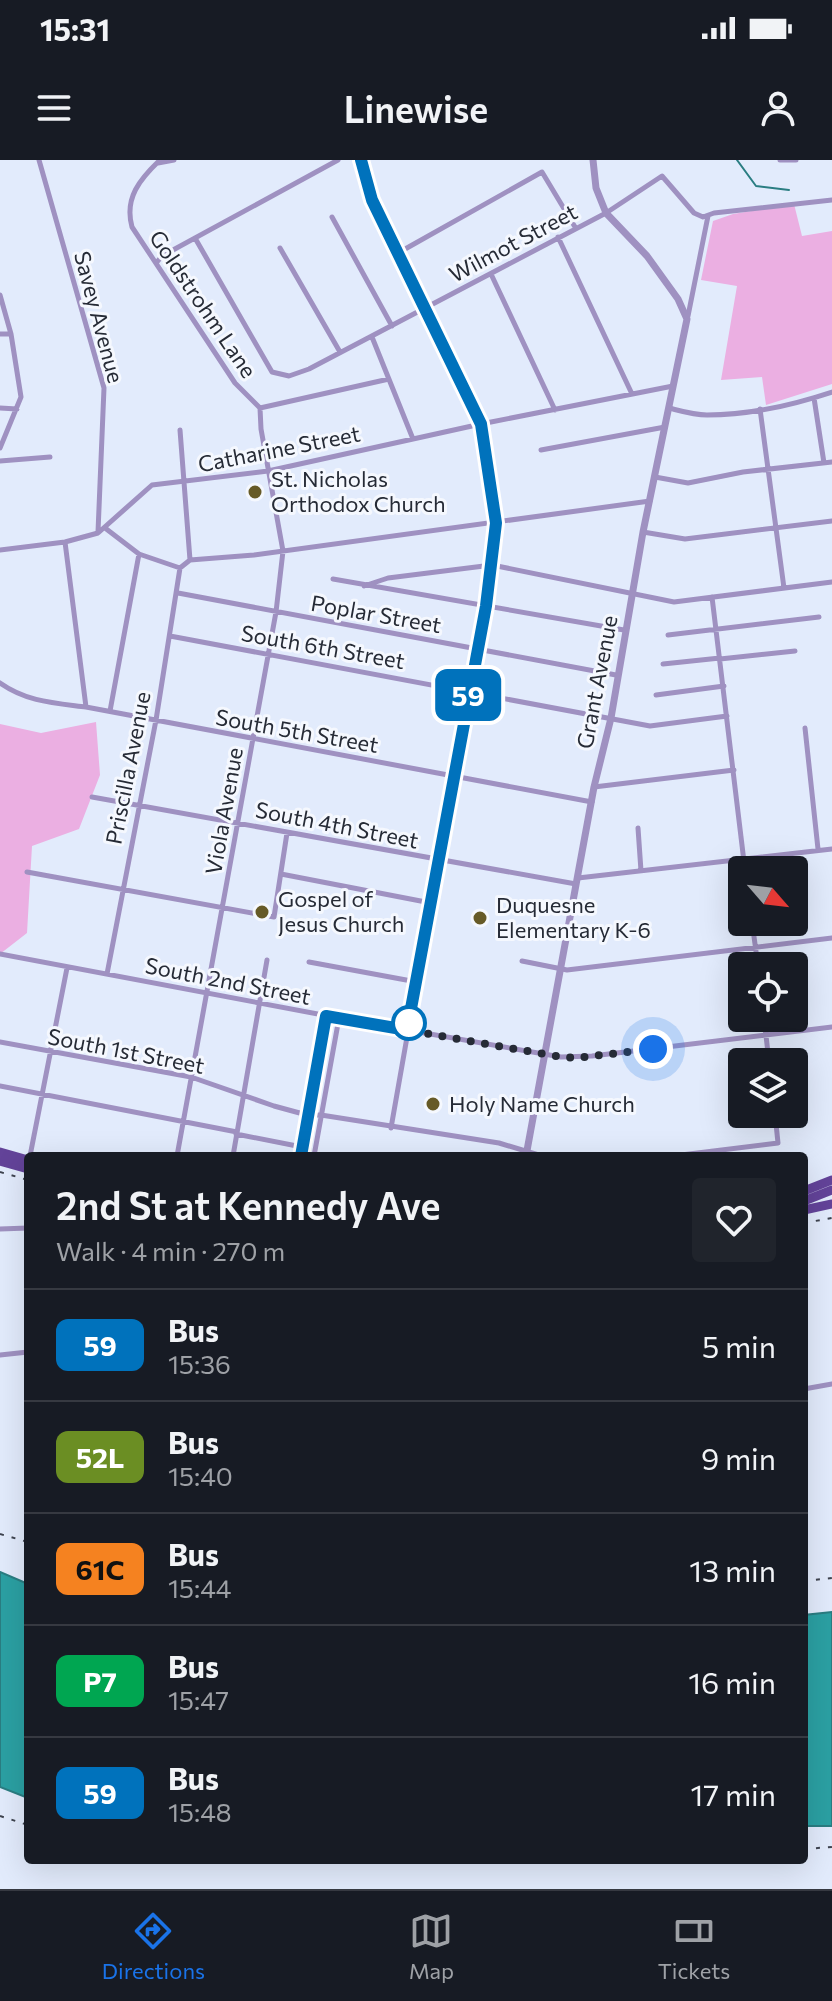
<!DOCTYPE html>
<html lang="en">
<head>
<meta charset="utf-8">
<style>
  body { margin:0; font-family:Commissioner,sans-serif; background:#20242c; color:#f1f3f6; height:100vh; display:flex; flex-direction:column; font-size:30px; white-space:nowrap }
  * { box-sizing:border-box; margin:0 }
  p { font-size:26px; color:#9ea1a6 }
  .icon { flex:none; width:44px; height:44px; fill:none; stroke:currentColor; stroke-width:2; stroke-linecap:round; stroke-linejoin:round }
  .map { position:relative; flex:1; overflow:hidden }
  .side { position:absolute; left:24px; top:992px; width:784px; height:712px; display:flex; flex-direction:column; background:#171b24; border-radius:8px; box-shadow:0 8px 32px #0002 }
  .side>* { flex:none }
  .badge { padding:0 16px; border-radius:12px; font-size:28px; line-height:52px }
  .needle { width:52px; rotate:118deg }
  .fabs { position:absolute; left:728px; top:696px; display:grid; gap:16px }
  .fabs a { display:grid; place-items:center; width:80px; height:80px; border-radius:8px; background:#171b24; box-shadow:0 8px 32px #0002; font-size:40px }
  .you { position:absolute; width:40px; height:40px; margin:-20px; border:6px solid #fff; border-radius:50%; background:#1a73e8; box-shadow:0 0 0 12px #1a73e833 }
  .map>.badge { position:absolute; translate:-50% -50%; box-shadow:0 0 0 4px #fff }
  .round { display:grid; place-items:center; flex:none; width:84px; height:84px; border-radius:8px; background:#20242c }
  .overview { display:flex; align-items:center; justify-content:space-between; height:136px; padding:0 32px }
  h1 { font-size:38px; font-weight:600; line-height:60px }
  ul { padding:0; list-style:none }
  li { display:flex; align-items:center; gap:24px; height:112px; padding:0 32px; border-top:2px solid #363941 }
  li div { flex:1 }
  li b { display:block; font-size:30px }
  li em { font-style:normal }
  li .badge { min-width:88px; font-weight:700; text-align:center }
  .status { display:flex; justify-content:space-between; align-items:center; height:56px; padding:0 40px; background:#171b24; direction:ltr }
  .status svg { height:22px; fill:currentColor }
  header { display:flex; justify-content:space-between; align-items:center; height:104px; padding:0 32px; background:#171b24; font-size:36px; font-weight:600 }
  .tabs { display:flex; justify-content:space-around; align-items:center; height:112px; border-top:2px solid #363941; background:#171b24; font-size:22px; color:#9ea1a6 }
  .tabs a { display:grid; justify-items:center; gap:4px }
  .tabs .active { color:#1a73e8 }
  .map>svg:first-child { display:block }
  .green { fill:#ebafe2 }
  .water { fill:#2ba0a3; stroke:#2a7d82; stroke-width:2 }
  .lines { fill:none; stroke-linecap:round; stroke-linejoin:round }
  .stream { stroke:#2a7d82; stroke-width:2 }
  .minor { stroke:#9f91c1; stroke-width:5 }
  .tertiary { stroke:#9f91c1; stroke-width:7 }
  .primary { stroke:#634399; stroke-width:9 }
  .rail { stroke:#3e434f; stroke-width:2; stroke-dasharray:4 8; stroke-linecap:butt }
  .line-casing { stroke:#fff; stroke-width:18 }
  .line { stroke:#0072bc; stroke-width:12 }
  .walk { stroke:#262b36; stroke-width:8; stroke-dasharray:0 14.4 }
  .poi-dot { fill:#665a27; stroke:#f5f8fe; stroke-width:3 }
  .stop-dot { fill:#fff; stroke:#0072bc; stroke-width:4 }
  .labels { text-anchor:middle; stroke-width:6; stroke-linejoin:round; paint-order:stroke }
  .street-label { font-size:22px; fill:#262b36; stroke:#f5f8fe }
  .poi-label { font-size:22px; fill:#262b36; stroke:#f5f8fe; text-anchor:start }
</style>
</head>
<body>
<div class="status"><b>15:31</b><svg viewBox="0 0 49 12"><path d="M0 12V9h3v3zM5 12V6h3v6zM10 12V3h3v9zM15 12V0h3v12zM26 1h20v11H26zM47 4h2v5h-2z"/></svg></div>
<header><svg class="icon" aria-label="menu" viewBox="0 0 24 24"><path d="M4 6h16M4 12h16M4 18h16"/></svg>Linewise<svg class="icon" aria-label="person" viewBox="0 0 24 24"><circle cx="12" cy="8" r="4"/><path d="M4 21q1-7 8-7t8 7"/></svg></header>
<div class="map">
<svg width="832" height="1729" viewBox="0 0 832 1729">
  <rect width="100%" height="100%" fill="#e2ebfc"/>
  <path class="green" d="M 794,44 L 802,76 L 832,71 L 832,224 L 766,245 L 762,217 L 721,220 L 737,126 L 701,120 L 713,61 L 733,54 Z
    M 96,562 L 100,615 L 79,669 L 32,686 L 27,773 L 0,794 L 0,564 L 41,573 Z"/>
  <path class="water" d="M 0,1412 L 28,1424 L 28,1638 L 0,1627 Z
    M 832,1452 L 832,1666 L 804,1666 L 804,1455 Z"/>
  <g class="lines">
    <path class="stream" d="M 737,0 L 756,26 L 789,30"/>
    <path class="minor" d="M 39,0 L 104,228 L 98,372
      M 160,0 C 140,19 124,38 132,67 L 235,223 L 260,248 L 261,269 L 283,391 L 276,452 L 177,996
      M 361,0 L 372,40 L 481,264 L 496,363 L 486,446 L 453,616 L 391,968
      M 780,0 L 796,0
      M 158,3 L 174,0
      M 332,57 L 392,166
      M 558,77 L 632,234
      M 195,78 L 272,212 L 289,216 L 309,209 L 606,53 L 662,16 L 694,53 L 703,57 L 714,53 L 832,40
      M 280,88 L 340,192
      M 398,93 L 542,12 L 575,67
      M 157,102 L 162,96 L 338,0
      M 491,114 L 555,250
      M 0,135 L 11,174 L 21,237 L 0,288
      M 688,156 L 708,56
      M 0,174 L 11,174
      M 372,177 L 413,279
      M 814,238 L 824,303
      M 0,248 L 17,249
      M 260,248 L 389,219
      M 669,248 C 681,251 694,255 707,255 C 749,255 793,245 832,232
      M 760,249 L 784,428
      M 180,270 L 190,400
      M 541,290 L 665,267
      M 0,301 L 50,297
      M 655,317 L 688,323 L 743,312 L 832,302
      M 105,368 L 139,394 L 180,408 L 190,400 L 254,395 L 650,341
      M 643,372 L 685,379 L 832,361
      M 65,382 L 86,547
      M 0,390 L 65,382 L 98,373 L 152,325 L 268,311 L 481,264 L 673,226
      M 333,419 L 624,470
      M 364,426 L 388,418 L 492,405 L 674,442 L 832,422
      M 178,433 L 616,515
      M 712,437 L 745,710
      M 668,475 L 819,457
      M 170,476 L 650,566 L 727,556
      M 720,499 L 795,491
      M 663,504 L 720,498
      M 0,523 C 27,542 54,543 86,547 L 592,642
      M 656,535 L 724,526
      M 110,551 L 139,394
      M 805,568 L 818,689
      M 594,627 L 734,610
      M 92,637 L 576,724
      M 638,668 L 641,711
      M 27,712 L 274,757 L 287,673
      M 281,714 L 431,743
      M 578,718 L 832,689
      M 752,762 L 758,806
      M 0,794 L 339,858 L 561,897 L 592,896 L 832,867
      M 522,801 L 567,810 L 832,778
      M 309,802 L 417,822
      M 107,814 L 156,560 L 180,408
      M 764,858 L 769,902
      M 0,882 L 191,917 L 274,946 L 307,955 L 321,955 L 499,983 L 542,996
      M 0,926 L 237,972
      M 236,974 L 302,987
      M 30,996 L 67,808
      M 233,996 L 267,800
      M 301,996 L 326,856
      M 314,996 L 339,858
      M 673,996 L 778,983 L 775,954
      M 0,1069 L 28,1068
      M 0,1195 L 28,1192
      M 804,1229 L 832,1224"/>
    <path class="tertiary" d="M 526,996 L 594,627 L 611,558 L 643,372 L 687,159 L 678,139 L 647,96 L 606,53 L 596,28 L 593,0"/>
    <path class="primary" d="M 0,992 L 28,1000
      M 0,1001 L 28,1009
      M 804,1031 L 832,1020
      M 804,1041 L 832,1030
      M 804,1050 L 832,1044"/>
    <path class="rail" d="M 0,1012 L 28,1020
      M 804,1063 L 832,1058
      M 0,1374 L 28,1382
      M 804,1421 L 832,1418
      M 0,1656 L 28,1665
      M 804,1689 L 832,1687"/>
  </g>
  <g class="lines">
    <g class="line-casing">
      <path id="line" d="M 301,996 L 326,856 L 407,870 L 486,446 L 496,363 L 481,264 L 372,40 L 361,0"/>
    </g>
    <use href="#line" class="line"/>
    <path class="walk" d="M 409,863 L 407,870 L 561,897 L 576,898 L 653,889"/>
  </g>
  <g class="poi-dot">
    <circle cx="255" cy="332" r="8"/>
    <circle cx="262" cy="752" r="8"/>
    <circle cx="480" cy="758" r="8"/>
    <circle cx="433" cy="944" r="8"/>
  </g>
  <circle class="stop-dot" cx="409" cy="863" r="16"/>
  <g class="labels">
    <g class="street-label">
      <text transform="translate(513 83) rotate(-28)" y="8">Wilmot Street</text>
      <text transform="translate(203 144) rotate(56)" y="8">Goldstrohm Lane</text>
      <text transform="translate(99 157) rotate(75)" y="8">Savey Avenue</text>
      <text transform="translate(279 289) rotate(-11)" y="8">Catharine Street</text>
      <text transform="translate(376 454) rotate(10)" y="8">Poplar Street</text>
      <text transform="translate(323 487) rotate(10)" y="8">South 6th Street</text>
      <text transform="translate(597 522) rotate(-79)" y="8">Grant Avenue</text>
      <text transform="translate(297 571) rotate(10)" y="8">South 5th Street</text>
      <text transform="translate(128 608) rotate(-79)" y="8">Priscilla Avenue</text>
      <text transform="translate(224 651) rotate(-80)" y="8">Viola Avenue</text>
      <text transform="translate(337 665) rotate(11)" y="8">South 4th Street</text>
      <text transform="translate(228 821) rotate(11)" y="8">South 2nd Street</text>
      <text transform="translate(126 891) rotate(11)" y="8">South 1st Street</text>
    </g>
    <g class="poi-label">
      <text x="271" y="327">St. Nicholas<tspan x="271" dy="25">Orthodox Church</tspan></text>
      <text x="278" y="747">Gospel of<tspan x="278" dy="25">Jesus Church</tspan></text>
      <text x="496" y="753">Duquesne<tspan x="496" dy="25">Elementary K-6</tspan></text>
      <text x="449" y="952">Holy Name Church</text>
    </g>
  </g>
</svg>
<div class="fabs">
<a><svg class="needle" viewBox="-14 -14 28 28"><path d="M0-13l5 13h-10z" fill="#e53935"/><path d="M0 13l5-13h-10z" fill="#9ea1a6"/></svg></a>
<a><svg class="icon" aria-label="locate" viewBox="0 0 24 24"><circle cx="12" cy="12" r="6"/><path d="M12 2v4M12 18v4M2 12h4M18 12h4"/></svg></a>
<a><svg class="icon" aria-label="layers" viewBox="0 0 24 24"><path d="M12 4l9 5-9 5-9-5zM3 14l9 5 9-5"/></svg></a>
</div>
<div class="you" style="left:653px;top:889px"></div>
<b class="badge" style="left:468px;top:535px;background:#0072bc;color:#fff">59</b>
<section class="side">
<div class="overview"><div><h1>2nd St at Kennedy Ave</h1><p>Walk · 4 min · 270 m</p></div><a class="round"><svg class="icon" aria-label="heart" viewBox="0 0 24 24"><path d="M12 20l-8-8c-3-5 5-10 8-4 3-6 11-1 8 4z"/></svg></a></div>
<ul>
<li><span class="badge" style="background:#0072bc;color:#fff">59</span><div><b>Bus</b><p>15:36</p></div><em>5 min</em></li>
<li><span class="badge" style="background:#6b8e23;color:#fff">52L</span><div><b>Bus</b><p>15:40</p></div><em>9 min</em></li>
<li><span class="badge" style="background:#f58220;color:#111">61C</span><div><b>Bus</b><p>15:44</p></div><em>13 min</em></li>
<li><span class="badge" style="background:#00a651;color:#fff">P7</span><div><b>Bus</b><p>15:47</p></div><em>16 min</em></li>
<li><span class="badge" style="background:#0072bc;color:#fff">59</span><div><b>Bus</b><p>15:48</p></div><em>17 min</em></li>
</ul>
</section>
</div>
<nav class="tabs">
<a class="active"><svg class="icon" aria-label="directions" viewBox="0 0 24 24"><path d="M12 3l9 9-9 9-9-9zM9 14v-3h6M13 9l2 2-2 2"/></svg>Directions</a>
<a><svg class="icon" aria-label="map" viewBox="0 0 24 24"><path d="M3 6l6-2 6 2 6-2v14l-6 2-6-2-6 2zM9 4v14M15 6v14"/></svg>Map</a>
<a><svg class="icon" aria-label="tickets" viewBox="0 0 24 24"><path d="M3 7h18v10H3zM15 7v10"/></svg>Tickets</a>
</nav>
</body>
</html>
